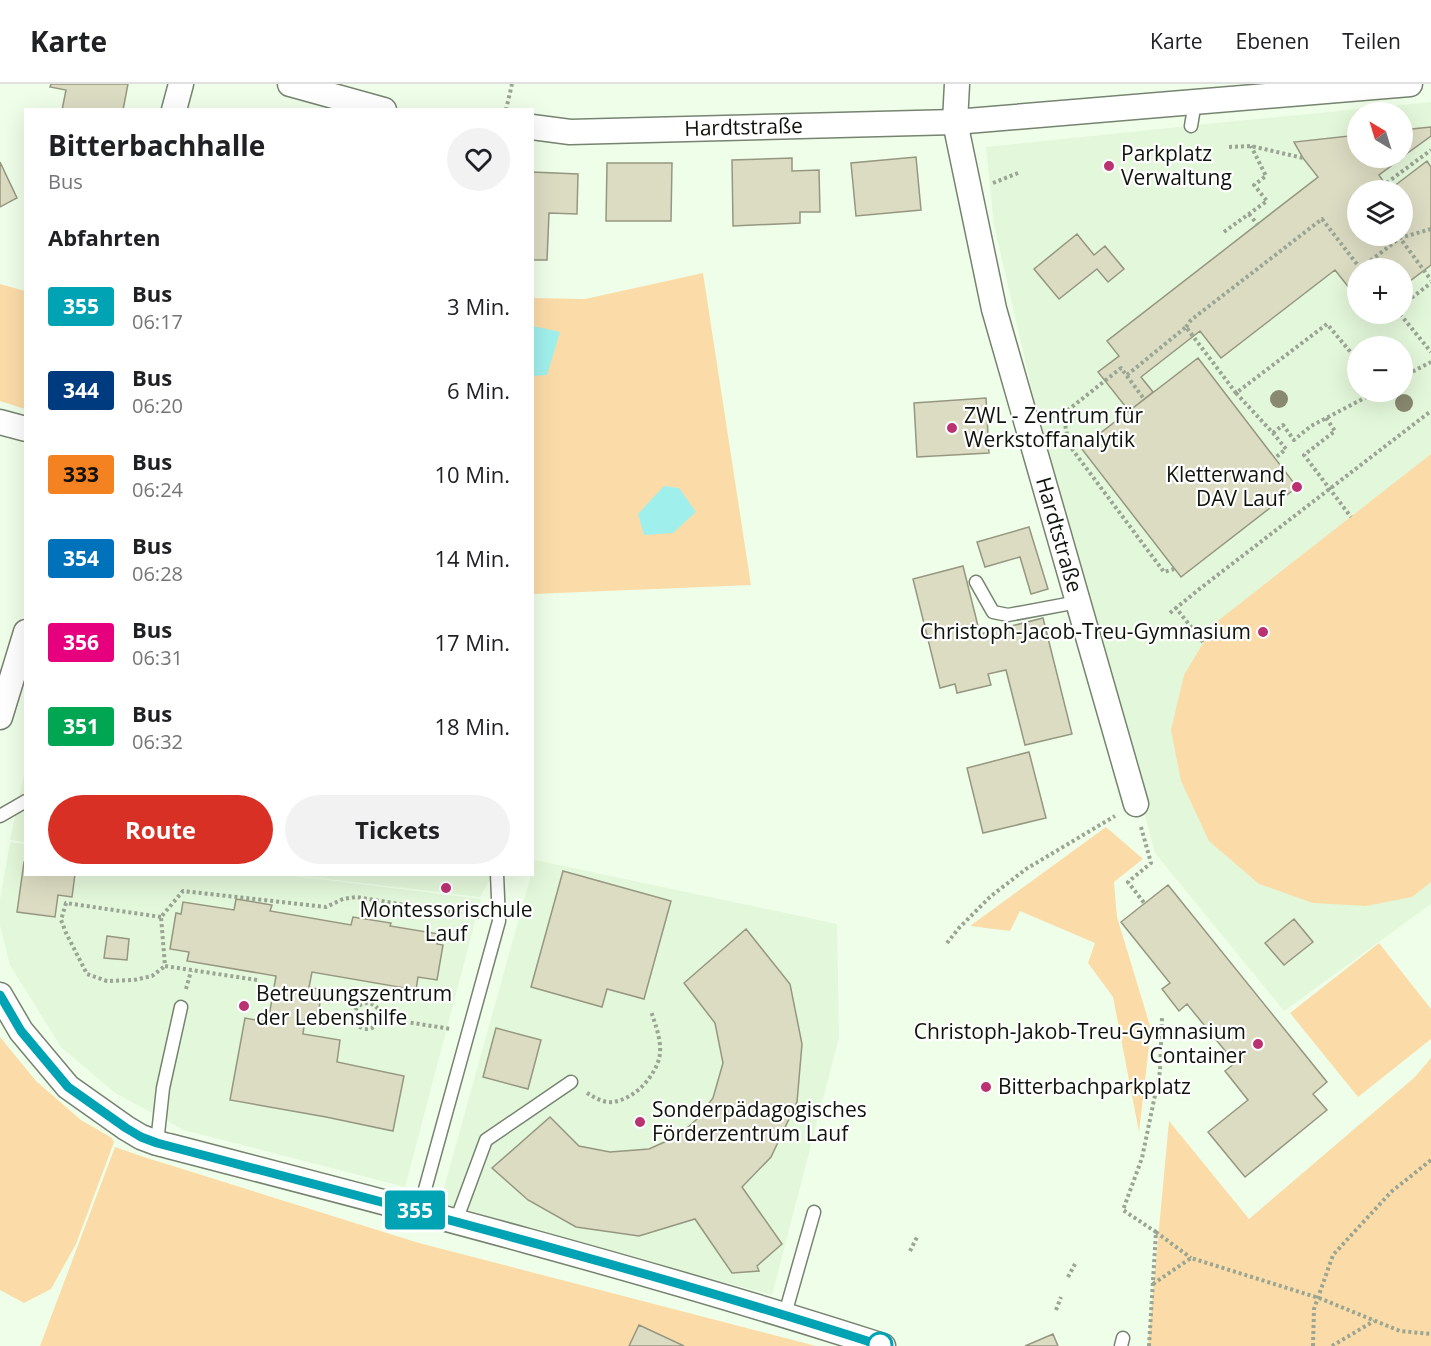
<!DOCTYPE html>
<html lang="de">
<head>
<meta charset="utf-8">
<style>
  body { margin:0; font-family:"Open Sans",sans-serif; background:#f2f2f2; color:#202124; height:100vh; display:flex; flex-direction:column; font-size:22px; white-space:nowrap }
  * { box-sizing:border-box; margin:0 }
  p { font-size:20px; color:#757577 }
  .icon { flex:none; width:33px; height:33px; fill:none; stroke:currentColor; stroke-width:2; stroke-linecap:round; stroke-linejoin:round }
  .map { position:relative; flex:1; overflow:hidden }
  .sheet { position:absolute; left:24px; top:24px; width:510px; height:768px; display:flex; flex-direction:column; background:#fff; border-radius:0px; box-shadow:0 6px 24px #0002 }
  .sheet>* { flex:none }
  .badge { padding:0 12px; border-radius:4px; font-size:21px; line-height:39px }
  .needle { width:39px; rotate:322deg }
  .controls { position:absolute; left:1347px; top:18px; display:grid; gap:12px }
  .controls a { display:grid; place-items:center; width:66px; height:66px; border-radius:50%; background:#fff; box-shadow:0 6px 24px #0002; font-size:30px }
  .map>.badge { position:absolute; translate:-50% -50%; box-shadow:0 0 0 3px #fff }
  h2 { padding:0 24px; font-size:22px; line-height:54px }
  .round { display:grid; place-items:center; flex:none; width:63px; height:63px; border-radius:32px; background:#f2f2f2 }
  .head { display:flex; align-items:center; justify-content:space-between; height:102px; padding:0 24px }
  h1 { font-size:28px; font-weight:700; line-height:45px }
  .button { display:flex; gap:12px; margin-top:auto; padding:12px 24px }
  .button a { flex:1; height:69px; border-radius:36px; background:#d93025; color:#fff; font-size:24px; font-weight:700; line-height:69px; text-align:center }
  .button a+a { background:#f2f2f2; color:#202124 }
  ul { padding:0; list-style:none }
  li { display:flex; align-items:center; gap:18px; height:84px; padding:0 24px }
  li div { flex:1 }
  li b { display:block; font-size:22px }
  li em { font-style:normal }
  li .badge { min-width:66px; font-weight:700; text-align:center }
  header { display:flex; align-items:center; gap:36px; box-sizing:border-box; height:84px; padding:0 30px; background:#fff; border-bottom:2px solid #e0e0e0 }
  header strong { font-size:28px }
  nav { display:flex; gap:33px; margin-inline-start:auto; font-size:21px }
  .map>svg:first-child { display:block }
  .built { fill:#e3f7da; fill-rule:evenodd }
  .green { fill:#fbdca8 }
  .water { fill:#9ff0ec }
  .building { fill:#dcdcc3; stroke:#969780; stroke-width:1.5; fill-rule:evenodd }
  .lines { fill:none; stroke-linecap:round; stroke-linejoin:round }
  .service-casing { stroke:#768370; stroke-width:15 }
  .minor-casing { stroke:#768370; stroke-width:27 }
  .path { stroke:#9aa594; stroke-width:4; stroke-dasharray:3 3; stroke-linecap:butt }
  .service { stroke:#fff; stroke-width:12 }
  .minor { stroke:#fff; stroke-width:24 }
  .tree { fill:#898971 }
  .line-casing { stroke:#fff; stroke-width:14 }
  .line { stroke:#00a3b4; stroke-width:9 }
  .poi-dot { fill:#ba3271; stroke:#fff; stroke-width:2 }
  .stop-dot { fill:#fff; stroke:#00a3b4; stroke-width:3 }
  .labels { text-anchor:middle; stroke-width:4.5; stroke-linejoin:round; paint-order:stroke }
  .street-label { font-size:21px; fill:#0e130c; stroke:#fff }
  .poi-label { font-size:21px; fill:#0e130c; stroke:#fff; text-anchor:start }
</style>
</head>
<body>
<header>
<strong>Karte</strong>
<nav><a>Karte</a><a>Ebenen</a><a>Teilen</a></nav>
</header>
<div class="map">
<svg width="1431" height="1262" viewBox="0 0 1431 1262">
  <rect width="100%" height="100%" fill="#effee8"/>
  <path class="built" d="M 1431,18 L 1431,820 L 1284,927 L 1155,769 L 1037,328 L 994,141 L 986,63 L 1226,38 ZM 1358,28 L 1402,28 L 1402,74 L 1358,74 ZM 1358,106 L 1402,106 L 1402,152 L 1358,152 ZM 1358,184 L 1402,184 L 1402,230 L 1358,230 ZM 1358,262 L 1402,262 L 1402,308 L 1358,308 Z
    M 25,686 L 25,758 L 10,756 Z
    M 10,758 L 25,760 L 26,790 L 278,790 L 481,815 L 405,1103 L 184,1046 L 115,1009 L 61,963 L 10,881 L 0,841 L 0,816 Z
    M 535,776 L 837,840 L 839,953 L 772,1211 L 439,1122 L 531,791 L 532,790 Z
    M 490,791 L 490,795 L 480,813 L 294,791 Z"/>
  <path class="green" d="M 703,189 L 751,501 L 533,510 L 532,214 L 585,215 Z
    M 0,200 L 25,207 L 25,325 L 0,317 Z
    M 1431,370 L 1431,798 L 1412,813 L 1366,822 L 1313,819 L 1259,800 L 1209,757 L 1181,697 L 1171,646 L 1184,591 L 1215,539 Z
    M 1106,743 L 1143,775 L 1114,798 L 1117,833 L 1151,945 L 1139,1048 L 1113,913 L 1088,879 L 1095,859 L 1020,827 L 1010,847 L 970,842 Z
    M 1379,859 L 1431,925 L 1431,955 L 1358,1013 L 1290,929 Z
    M 0,953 L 36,997 L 81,1036 L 112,1054 L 114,1058 L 76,1160 L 51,1205 L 24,1219 L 0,1206 Z
    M 1431,974 L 1431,1262 L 1148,1262 L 1169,1037 L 1249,1135 L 1415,993 Z
    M 115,1063 L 144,1073 L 419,1159 L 816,1262 L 40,1262 Z"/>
  <path class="water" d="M 533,242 L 560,248 L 547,291 L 533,292 Z
    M 664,402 L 679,404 L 696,428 L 673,449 L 644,451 L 638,430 Z"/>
  <path class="building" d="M 51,0 L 128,0 L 123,26 L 62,26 L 66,6 L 50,3 Z
    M 1431,43 L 1431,52 L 1402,73 L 1402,46 Z
    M 1358,51 L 1358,74 L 1402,74 L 1379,91 L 1389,106 L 1427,77 L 1431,83 L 1431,181 L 1402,203 L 1402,184 L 1358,184 L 1358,215 L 1335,186 L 1221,274 L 1200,247 L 1141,293 L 1153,308 L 1129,327 L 1098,288 L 1119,272 L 1107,257 L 1318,93 L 1303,74 L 1294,58 ZM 1358,106 L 1402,106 L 1402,152 L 1358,152 Z
    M 916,73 L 921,126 L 856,132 L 851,79 Z
    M 792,74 L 792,87 L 819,86 L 820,128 L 800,128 L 800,139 L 733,142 L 732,76 Z
    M 0,78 L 17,114 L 0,123 Z
    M 607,79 L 672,79 L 671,137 L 606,137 Z
    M 532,88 L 578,90 L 577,130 L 549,129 L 547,176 L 532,176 Z
    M 1077,150 L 1094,171 L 1105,162 L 1124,185 L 1108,198 L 1097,185 L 1059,215 L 1034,185 Z
    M 1198,274 L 1297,403 L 1181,493 L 1081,364 Z
    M 986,314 L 989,369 L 917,373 L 914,319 Z
    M 1029,443 L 1048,505 L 1031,510 L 1020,473 L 985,483 L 977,458 Z
    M 963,482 L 980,550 L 1043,534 L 1072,650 L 1025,661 L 1006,586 L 988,590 L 991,601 L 957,609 L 955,600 L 940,604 L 913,495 Z
    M 1029,668 L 1046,734 L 983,749 L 967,684 Z
    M 24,778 L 26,778 L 26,790 L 75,790 L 72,813 L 58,811 L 55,833 L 17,828 Z
    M 563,787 L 671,817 L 644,915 L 607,905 L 602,923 L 531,903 Z
    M 1168,801 L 1327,998 L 1313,1010 L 1327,1026 L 1245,1093 L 1208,1048 L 1248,1016 L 1225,987 L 1235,979 L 1187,920 L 1179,927 L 1162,905 L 1170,899 L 1121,838 Z
    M 236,815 L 272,821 L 270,827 L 351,841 L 353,833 L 391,839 L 390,842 L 439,850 L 437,860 L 443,861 L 437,896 L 418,893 L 416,906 L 312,888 L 309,903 L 322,906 L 317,937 L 305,935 L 303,950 L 340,956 L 337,978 L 404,992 L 393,1047 L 326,1033 L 230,1016 L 245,934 L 268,938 L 276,892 L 187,877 L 189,868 L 170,865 L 176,829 L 181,830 L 183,818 L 234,826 Z
    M 1294,835 L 1313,858 L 1284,881 L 1265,859 Z
    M 746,845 L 790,900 L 802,960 L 797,1018 L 771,1073 L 742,1103 L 782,1160 L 757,1182 L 759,1187 L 732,1189 L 695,1135 L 639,1152 L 576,1143 L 528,1116 L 492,1084 L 550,1033 L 579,1062 L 610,1068 L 649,1065 L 678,1052 L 697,1035 L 713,1014 L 723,979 L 715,939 L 684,899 Z
    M 107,852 L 129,855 L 127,876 L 104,874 Z
    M 496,944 L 541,956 L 528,1005 L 483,993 Z
    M 639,1241 L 684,1262 L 629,1262 Z
    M 1053,1250 L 1058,1262 L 1025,1262 Z"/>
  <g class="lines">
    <g class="service-casing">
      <path id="service" d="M 1191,42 L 1195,18
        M 976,498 L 993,528 L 1008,531 L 1078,518
        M 0,732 L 26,717
        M 157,1059 L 163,1004 L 181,923
        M 419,1127 L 499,837 L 497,790
        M 456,1137 L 486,1056 L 571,998
        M 785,1230 L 814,1128
        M 1121,1262 L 1123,1254"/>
    </g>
    <g class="minor-casing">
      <g id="minor">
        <path d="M 290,0 L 384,26"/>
        <path id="s1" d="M 957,0 L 955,38 L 994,225 L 1136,720"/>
        <path d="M 174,26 L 181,0"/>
        <path id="s2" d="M 532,43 L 570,48 L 955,38 L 1410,0"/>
        <path d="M 0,338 L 26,345"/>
        <path d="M 0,633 L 26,548"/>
        <path d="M 0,911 L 21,947 L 68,1003 L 126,1044 L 141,1053 L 157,1059 C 400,1122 644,1185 883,1262"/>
      </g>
    </g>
    <path class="path" d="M 506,26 L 512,0
      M 1229,63 L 1251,62 L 1303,74
      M 993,99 L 1018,89
      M 1377,106 L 1431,66
      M 1249,130 L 1258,141
      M 1431,145 L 1400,154 L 1431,196
      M 1224,148 L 1267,117 L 1254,101 L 1266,92 L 1251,62
      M 1361,184 L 1400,154 L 1398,152
      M 1402,221 L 1431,199
      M 1400,230 L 1431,268
      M 1186,243 L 1191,236 L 1322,135 L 1360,184
      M 1127,291 L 1186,243 L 1236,309 L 1327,240 L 1358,277
      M 1402,293 L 1431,278
      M 1236,309 L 1273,349 L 1286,365 L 1275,374
      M 1063,330 L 1069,361 L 1164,488 L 1174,485
      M 1051,333 L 1063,330 L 1121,284 L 1144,315
      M 1326,334 L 1335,347 L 1304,371 L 1351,433
      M 1273,349 L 1283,341 L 1294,356 L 1311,342 L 1376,308
      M 1170,529 L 1176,524
      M 1203,558 L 1176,524 L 1202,503 L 1431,327
      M 1141,743 L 1151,779 L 1128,798 L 1145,820
      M 161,833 L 66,819 L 61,836 L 66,849 L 87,890 L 107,897 L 134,896 L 152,892 L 165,882
      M 947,859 L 959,844 L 991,812 L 1026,785 L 1115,732
      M 257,896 L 165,882 L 161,833 L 183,807 L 326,823 L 343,815 L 356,813 L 481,833
      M 186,905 L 191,887
      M354 932a13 13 0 1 1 26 0a13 13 0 1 1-26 0Z
      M 381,934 L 451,945
      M 587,1009 C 595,1014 604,1019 613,1018 C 633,1015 651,997 658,978 C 664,962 656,943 651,927
      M 1156,1148 L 1191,1174
      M 910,1167 L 918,1151
      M 1068,1193 L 1075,1180
      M 1153,1200 L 1191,1174 L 1319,1214 L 1400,1247 L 1431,1250
      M 1056,1226 L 1061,1213
      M 1149,1262 L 1156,1148 L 1123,1126 L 1142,1074 L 1160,987 L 1162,934
      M 1313,1262 L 1314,1225 L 1333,1171 L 1391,1108 L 1431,1076
      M 1332,1262 L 1374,1237"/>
    <use href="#service" class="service"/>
    <use href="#minor" class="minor"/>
  </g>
  <g class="tree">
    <circle cx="1279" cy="315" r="9"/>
    <circle cx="1404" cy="319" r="9"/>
  </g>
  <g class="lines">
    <g class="line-casing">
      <path id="line" d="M 0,911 L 21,947 L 68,1003 L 126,1044 L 141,1053 L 157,1059 C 400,1123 644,1185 883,1262"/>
    </g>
    <use href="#line" class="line"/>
  </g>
  <g class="poi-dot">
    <circle cx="1109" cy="82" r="6"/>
    <circle cx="952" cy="344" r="6"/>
    <circle cx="1297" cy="403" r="6"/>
    <circle cx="1263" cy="548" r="6"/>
    <circle cx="446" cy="804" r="6"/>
    <circle cx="244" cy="922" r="6"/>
    <circle cx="1258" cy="960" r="6"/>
    <circle cx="986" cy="1003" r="6"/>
    <circle cx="640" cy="1038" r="6"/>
  </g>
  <circle class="stop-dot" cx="880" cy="1261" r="12"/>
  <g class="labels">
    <g class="street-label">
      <text dy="7" stroke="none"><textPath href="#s2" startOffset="212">Hardtstraße</textPath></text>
      <text dy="7" stroke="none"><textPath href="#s1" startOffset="464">Hardtstraße</textPath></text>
    </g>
    <g class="poi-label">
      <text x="1121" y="77">Parkplatz<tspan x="1121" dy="24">Verwaltung</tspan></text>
      <text x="964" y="339">ZWL - Zentrum für<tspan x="964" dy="24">Werkstoffanalytik</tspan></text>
      <text x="1285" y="398" text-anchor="end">Kletterwand<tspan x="1285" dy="24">DAV Lauf</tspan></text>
      <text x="1251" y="555" text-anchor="end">Christoph-Jacob-Treu-Gymnasium</text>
      <text x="446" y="833" text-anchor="middle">Montessorischule<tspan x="446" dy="24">Lauf</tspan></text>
      <text x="256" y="917">Betreuungszentrum<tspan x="256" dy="24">der Lebenshilfe</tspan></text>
      <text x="1246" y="955" text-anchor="end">Christoph-Jakob-Treu-Gymnasium<tspan x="1246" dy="24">Container</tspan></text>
      <text x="998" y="1010">Bitterbachparkplatz</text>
      <text x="652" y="1033">Sonderpädagogisches<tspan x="652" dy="24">Förderzentrum Lauf</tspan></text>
    </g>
  </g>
</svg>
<div class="controls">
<a><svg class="needle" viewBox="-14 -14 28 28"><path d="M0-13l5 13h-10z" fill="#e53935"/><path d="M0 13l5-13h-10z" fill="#757577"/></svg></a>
<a><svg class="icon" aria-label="layers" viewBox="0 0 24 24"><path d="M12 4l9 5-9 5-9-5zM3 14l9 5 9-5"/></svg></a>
<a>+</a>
<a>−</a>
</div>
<b class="badge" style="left:415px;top:1126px;background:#00a3b4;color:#fff">355</b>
<section class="sheet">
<div class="head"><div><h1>Bitterbachhalle</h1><p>Bus</p></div><a class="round"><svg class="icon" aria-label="heart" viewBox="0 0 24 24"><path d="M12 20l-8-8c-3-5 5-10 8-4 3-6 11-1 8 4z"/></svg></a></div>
<h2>Abfahrten</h2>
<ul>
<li><span class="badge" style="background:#00a3b4;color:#fff">355</span><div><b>Bus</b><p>06:17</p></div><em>3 Min.</em></li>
<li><span class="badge" style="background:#003b80;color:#fff">344</span><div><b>Bus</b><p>06:20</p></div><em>6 Min.</em></li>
<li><span class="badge" style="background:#f58220;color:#111">333</span><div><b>Bus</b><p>06:24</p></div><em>10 Min.</em></li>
<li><span class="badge" style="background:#0072bc;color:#fff">354</span><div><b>Bus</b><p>06:28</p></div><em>14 Min.</em></li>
<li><span class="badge" style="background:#e6007e;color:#fff">356</span><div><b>Bus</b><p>06:31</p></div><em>17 Min.</em></li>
<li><span class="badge" style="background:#00a651;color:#fff">351</span><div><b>Bus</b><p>06:32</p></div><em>18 Min.</em></li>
</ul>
<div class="button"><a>Route</a><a>Tickets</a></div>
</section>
</div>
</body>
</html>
